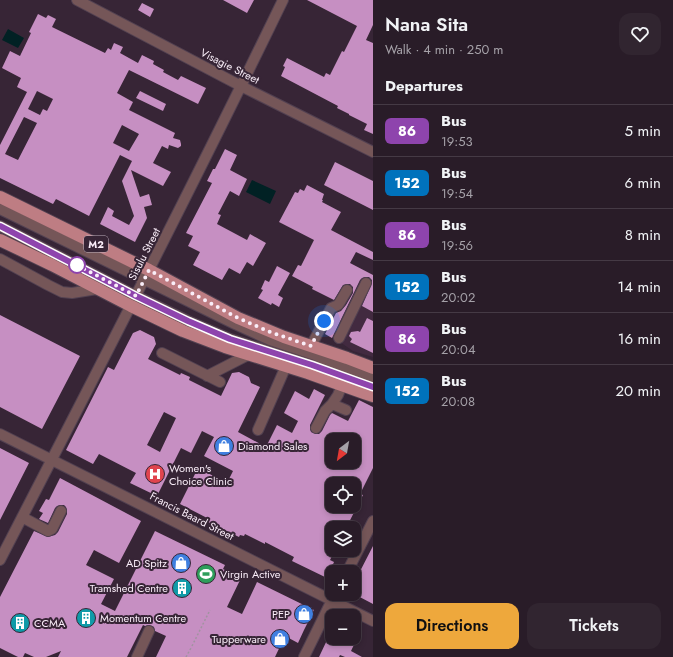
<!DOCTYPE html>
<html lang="en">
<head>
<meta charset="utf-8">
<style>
  body { margin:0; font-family:Jost,sans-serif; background:#312530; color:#f1f3f6; height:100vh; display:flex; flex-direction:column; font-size:15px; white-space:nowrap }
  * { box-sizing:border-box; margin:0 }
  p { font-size:13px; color:#a5a1a8 }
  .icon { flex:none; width:22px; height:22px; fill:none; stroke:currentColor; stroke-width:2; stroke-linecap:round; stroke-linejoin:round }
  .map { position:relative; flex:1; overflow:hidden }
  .panel { display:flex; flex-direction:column; background:#291c28; width:300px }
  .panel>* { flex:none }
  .badge { padding:0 8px; border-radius:6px; font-size:14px; line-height:26px }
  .needle { width:26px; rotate:211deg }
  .controls { position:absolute; left:325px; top:433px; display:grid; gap:8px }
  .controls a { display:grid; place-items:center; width:36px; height:36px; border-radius:8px; background:#291c28; box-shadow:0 2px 6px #0003,0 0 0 1px #453a45; font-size:20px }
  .you { position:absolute; width:20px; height:20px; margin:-10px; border:3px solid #fff; border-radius:50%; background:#1a73e8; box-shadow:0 0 0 6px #1a73e833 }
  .map>.badge { position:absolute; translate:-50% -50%; box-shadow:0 0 0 2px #fff }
  h2 { padding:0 12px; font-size:15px; line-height:36px }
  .round { display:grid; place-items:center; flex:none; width:42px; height:42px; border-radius:12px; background:#312530 }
  .head { display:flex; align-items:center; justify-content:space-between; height:68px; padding:0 12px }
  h1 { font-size:19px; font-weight:600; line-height:30px }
  .primary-button { display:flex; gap:8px; margin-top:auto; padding:8px 12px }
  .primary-button a { flex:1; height:46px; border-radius:12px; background:#eea83c; color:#111; font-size:16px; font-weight:600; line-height:46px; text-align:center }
  .primary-button a+a { background:#312530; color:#f1f3f6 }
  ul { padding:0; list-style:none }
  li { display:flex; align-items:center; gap:12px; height:52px; padding:0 12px; border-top:1px solid #453a45 }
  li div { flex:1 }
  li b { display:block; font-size:15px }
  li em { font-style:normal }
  li .badge { min-width:44px; font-weight:700; text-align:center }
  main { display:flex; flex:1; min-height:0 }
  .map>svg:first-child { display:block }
  .built { fill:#422a40 }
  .water { fill:#012124 }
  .building { fill:#c68fc2; fill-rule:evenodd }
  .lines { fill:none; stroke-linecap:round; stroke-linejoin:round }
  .minor-casing { stroke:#524151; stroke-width:12 }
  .major-casing { stroke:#524151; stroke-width:14 }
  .path { stroke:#a193a0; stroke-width:1.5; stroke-dasharray:2 2; stroke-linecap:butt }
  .minor { stroke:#755658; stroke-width:10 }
  .major { stroke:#be7d83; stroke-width:12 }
  .line-casing { stroke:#fff; stroke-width:9 }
  .line { stroke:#8e44ad; stroke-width:6 }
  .walk { stroke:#faeef9; stroke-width:4; stroke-dasharray:0 7.2 }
  .stop-dot { fill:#fff; stroke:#8e44ad; stroke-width:2 }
  .labels { text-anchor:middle; stroke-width:4; stroke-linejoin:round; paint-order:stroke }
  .shield { fill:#372536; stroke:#c0b2be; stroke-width:1 }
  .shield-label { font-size:10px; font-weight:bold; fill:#faeef9 }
  .street-label { font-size:11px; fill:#faeef9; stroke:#372536 }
  .poi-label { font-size:11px; fill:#faeef9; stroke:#372536; text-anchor:start }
</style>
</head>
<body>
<main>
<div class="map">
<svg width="373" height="657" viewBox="0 0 373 657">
  <rect width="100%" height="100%" fill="#372536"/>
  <path class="built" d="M 373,275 L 373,357 L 353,351 L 340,342 Z"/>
  <path class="water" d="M 8,29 L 24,38 L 18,48 L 2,40 Z
    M 252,180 L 276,191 L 270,204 L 246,192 Z"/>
  <path class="building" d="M 223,0 L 254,0 L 247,13 Z
    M 307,0 L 373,0 L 373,25 L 366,40 L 373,43 L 373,134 L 364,130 L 367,124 L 349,115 L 349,114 L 337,108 L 338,106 L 281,76 L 285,67 L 283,66 L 287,58 L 324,77 L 326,73 L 330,75 L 342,51 L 344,52 L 357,26 Z
    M 142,3 L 154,9 L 150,17 L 138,10 Z
    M 38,14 L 46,18 L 48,15 L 56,19 L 52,27 L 105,53 L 108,48 L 111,50 L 114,43 L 123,47 L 120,53 L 138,63 L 142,55 L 154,61 L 153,64 L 164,70 L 163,72 L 178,80 L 181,76 L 206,88 L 198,104 L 129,70 L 117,93 L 133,102 L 129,110 L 175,133 L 173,138 L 180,140 L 181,144 L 181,146 L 178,148 L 169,145 L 168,149 L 162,146 L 153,163 L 171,172 L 163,186 L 131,170 L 140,197 L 149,194 L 152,205 L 144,207 L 147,218 L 135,242 L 100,224 L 108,207 L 114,211 L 112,216 L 129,225 L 134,216 L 122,181 L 132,161 L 120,155 L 89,216 L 56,199 L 53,204 L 0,178 L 0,145 L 27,92 L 17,87 L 21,78 L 2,68 L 10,51 L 20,56 L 31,33 L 29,32 ZM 37,91 L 53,99 L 47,111 L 43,109 L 40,115 L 28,109 ZM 24,117 L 37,123 L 18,160 L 5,154 ZM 122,125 L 139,134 L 129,151 L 113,143 Z
    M 140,91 L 166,104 L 163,111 L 136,98 Z
    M 225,149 L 237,155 L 230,170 L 247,179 L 239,196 L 230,191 L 218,214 L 221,215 L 217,224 L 247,240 L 250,234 L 266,243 L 253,266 L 247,262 L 240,274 L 229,268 L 222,280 L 193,265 L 200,252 L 188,246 L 193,236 L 186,233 L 212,183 L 207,181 L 213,169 L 215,169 Z
    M 335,162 L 373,181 L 373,210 L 324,185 Z
    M 307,185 L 324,194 L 322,200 L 323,200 L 322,202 L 341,212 L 331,230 L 373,252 L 373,260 L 356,252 L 350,263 L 373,275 L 373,312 L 362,306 L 372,283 L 372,280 L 369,277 L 365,277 L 362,278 L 360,280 L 332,338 L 325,334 L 336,313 L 341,311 L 346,305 L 353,293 L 353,287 L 350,284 L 347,284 L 343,285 L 334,300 L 312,289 L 313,287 L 292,276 L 298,265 L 301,266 L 314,240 L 279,222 L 295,192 L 298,193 L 300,189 L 304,191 Z
    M 277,266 L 290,273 L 278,295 L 283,298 L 279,307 L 272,303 L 271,305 L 258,298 L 263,290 L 261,289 L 265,280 L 269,282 Z
    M 0,315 L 80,356 L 42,429 L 0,407 Z
    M 367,318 L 373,321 L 373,353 L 350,342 L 352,339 L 349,336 L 351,332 L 358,331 L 360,332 Z
    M 140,330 L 154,337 L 156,344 L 148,359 L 180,375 L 181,373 L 190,377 L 189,380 L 221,396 L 232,373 L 239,372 L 249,377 L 251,383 L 260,387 L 238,432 L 266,447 L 277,425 L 292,433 L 298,421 L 284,413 L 295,391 L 309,399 L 314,389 L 325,395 L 310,425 L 310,429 L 311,432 L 316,434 L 319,434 L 322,431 L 330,415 L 332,413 L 348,421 L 359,400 L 373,407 L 373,468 L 360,494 L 363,495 L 346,528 L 332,528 L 332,550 L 335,550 L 330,560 L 334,562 L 327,578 L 292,561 L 294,557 L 265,542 L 265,544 L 245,534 L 244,536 L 240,535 L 239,537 L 208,522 L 209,519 L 180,504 L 198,468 L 227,483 L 233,471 L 204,456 L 214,437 L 202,431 L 191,453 L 181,448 L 157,496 L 130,483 L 136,473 L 99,454 L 93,464 L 66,450 L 108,367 L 114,370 L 133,333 ZM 164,412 L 176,418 L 160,452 L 147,445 ZM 332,440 L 354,440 L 354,462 L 332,462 ZM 332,484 L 354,484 L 354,506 L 332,506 Z
    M 0,448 L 29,463 L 0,520 Z
    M 60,478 L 141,521 L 119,563 L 94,550 L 86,565 L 114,579 L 101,604 L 115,611 L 155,531 L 225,565 L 223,569 L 241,578 L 227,607 L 242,614 L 257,582 L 314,610 L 304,630 L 298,643 L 285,636 L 275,657 L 156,657 L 166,636 L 155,631 L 154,627 L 149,625 L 145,626 L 143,625 L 127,657 L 58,657 L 61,651 L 46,657 L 34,657 L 25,653 L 23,657 L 18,657 L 0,648 L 0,597 L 34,531 L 48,537 L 55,535 L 58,532 L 67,514 L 67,510 L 66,507 L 64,505 L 60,505 L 57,506 L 55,508 L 48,523 L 39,519 L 43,513 L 39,511 L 46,499 L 49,500 Z
    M 373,546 L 373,604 L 354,594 L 354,583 Z
    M 354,624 L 362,628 L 351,651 L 362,657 L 345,657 L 340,655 L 339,657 L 319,657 L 328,638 L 354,638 Z"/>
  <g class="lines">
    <g class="minor-casing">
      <path id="minor" d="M 77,0 L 241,86 L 373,152
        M 0,209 L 235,324 L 270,340 L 315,355 L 373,378
        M 0,226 L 136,296 L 188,321 L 230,339 L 312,365 L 373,387
        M 0,259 L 48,285 L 62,292 L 72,293 L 97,289
        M 339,338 L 366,283
        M 311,346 L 331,308 L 338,305 L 340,302 L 347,290
        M 162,353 L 220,382
        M 207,376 L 248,355
        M 332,404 L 346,410
        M 316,428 L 325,411 L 332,404 L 338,395 L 342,385
        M 258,430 L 286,366
        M 0,434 L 373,621
        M 22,517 L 48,531 L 52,529 L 61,511
        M 0,560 C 96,374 192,188 283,0
        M 347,572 L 373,521
        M 137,657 L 149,631
        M 304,657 L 335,594"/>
    </g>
    <g class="major-casing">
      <path id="major" d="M 0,197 L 149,270 L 238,318 L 284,337 L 347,358 L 373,368
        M 0,240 L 52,265 L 131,306 L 183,331 L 225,347 L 308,373 L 364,393 L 373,396"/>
    </g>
    <path class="path" d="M 192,646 L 210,610
      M 186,657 L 191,648"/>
    <use href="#minor" class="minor"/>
    <use href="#major" class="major"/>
  </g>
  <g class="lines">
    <g class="line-casing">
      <path id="line" d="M 0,226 L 136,296 L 188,321 L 230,339 L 312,365 L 373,387"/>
    </g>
    <use href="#line" class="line"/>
    <path class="walk" d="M 77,265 L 71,262 L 136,296 L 149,270 L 238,318 L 270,332 L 311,346 L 324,321"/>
  </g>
  <defs>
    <g id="shop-disc" transform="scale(1)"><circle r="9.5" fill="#3f7fe0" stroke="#372536"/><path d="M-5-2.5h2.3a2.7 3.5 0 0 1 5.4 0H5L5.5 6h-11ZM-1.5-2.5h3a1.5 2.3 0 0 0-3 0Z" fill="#fff"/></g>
    <g id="hospital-disc" transform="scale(1)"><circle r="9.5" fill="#e0444e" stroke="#372536"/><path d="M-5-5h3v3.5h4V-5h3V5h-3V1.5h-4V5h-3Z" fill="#fff"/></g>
    <g id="stadium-disc" transform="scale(1)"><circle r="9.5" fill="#2e9e5b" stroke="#372536"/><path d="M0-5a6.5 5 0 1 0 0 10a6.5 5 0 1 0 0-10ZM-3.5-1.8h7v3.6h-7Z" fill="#fff"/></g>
    <g id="building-disc" transform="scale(1)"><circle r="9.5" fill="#0f9aa8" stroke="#372536"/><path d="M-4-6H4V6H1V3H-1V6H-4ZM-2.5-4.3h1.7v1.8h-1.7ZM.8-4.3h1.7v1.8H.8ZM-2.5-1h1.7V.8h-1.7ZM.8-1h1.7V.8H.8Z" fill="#fff"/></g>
  </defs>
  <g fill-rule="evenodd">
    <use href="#shop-disc" x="224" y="446"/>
    <use href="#hospital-disc" x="155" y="474"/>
    <use href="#shop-disc" x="181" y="563"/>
    <use href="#stadium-disc" x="206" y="574"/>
    <use href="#building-disc" x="182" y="588"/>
    <use href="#shop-disc" x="304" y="614"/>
    <use href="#building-disc" x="86" y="618"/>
    <use href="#building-disc" x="20" y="623"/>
    <use href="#shop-disc" x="280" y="639"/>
  </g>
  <circle class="stop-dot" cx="77" cy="265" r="8"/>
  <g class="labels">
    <rect class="shield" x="84" y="236" width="24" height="16" rx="3"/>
    <g class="shield-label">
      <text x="96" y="248">M2</text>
    </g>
    <g class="street-label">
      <text transform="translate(230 66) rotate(27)" y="4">Visagie Street</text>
      <text transform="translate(144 254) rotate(-63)" y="4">Sisulu Street</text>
      <text transform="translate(192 516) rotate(27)" y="4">Francis Baard Street</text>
    </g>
    <g class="poi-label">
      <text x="238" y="450">Diamond Sales</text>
      <text x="169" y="472">Women's<tspan x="169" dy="13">Choice Clinic</tspan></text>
      <text x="167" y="567" text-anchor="end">AD Spitz</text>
      <text x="220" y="578">Virgin Active</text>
      <text x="168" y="592" text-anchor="end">Tramshed Centre</text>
      <text x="290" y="618" text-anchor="end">PEP</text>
      <text x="100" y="622">Momentum Centre</text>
      <text x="34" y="627">CCMA</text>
      <text x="266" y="643" text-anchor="end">Tupperware</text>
    </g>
  </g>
</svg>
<div class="controls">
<a><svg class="needle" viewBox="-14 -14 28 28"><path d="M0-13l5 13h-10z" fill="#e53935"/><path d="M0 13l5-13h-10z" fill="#a5a1a8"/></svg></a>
<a><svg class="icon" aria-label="locate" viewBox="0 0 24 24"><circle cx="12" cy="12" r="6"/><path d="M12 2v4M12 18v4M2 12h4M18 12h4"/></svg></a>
<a><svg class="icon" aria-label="layers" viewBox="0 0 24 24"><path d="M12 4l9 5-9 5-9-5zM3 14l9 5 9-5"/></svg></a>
<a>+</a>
<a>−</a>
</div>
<div class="you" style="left:324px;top:321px"></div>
</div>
<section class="panel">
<div class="head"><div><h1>Nana Sita</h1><p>Walk · 4 min · 250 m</p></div><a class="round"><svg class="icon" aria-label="heart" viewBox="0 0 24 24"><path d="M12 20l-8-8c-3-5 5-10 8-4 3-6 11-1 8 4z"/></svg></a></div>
<h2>Departures</h2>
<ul>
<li><span class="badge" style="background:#8e44ad;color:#fff">86</span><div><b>Bus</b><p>19:53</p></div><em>5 min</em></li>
<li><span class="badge" style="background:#0072bc;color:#fff">152</span><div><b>Bus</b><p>19:54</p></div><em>6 min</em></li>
<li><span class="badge" style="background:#8e44ad;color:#fff">86</span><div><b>Bus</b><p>19:56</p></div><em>8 min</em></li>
<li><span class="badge" style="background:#0072bc;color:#fff">152</span><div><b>Bus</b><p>20:02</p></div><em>14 min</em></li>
<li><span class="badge" style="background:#8e44ad;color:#fff">86</span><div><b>Bus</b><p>20:04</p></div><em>16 min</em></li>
<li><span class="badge" style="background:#0072bc;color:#fff">152</span><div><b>Bus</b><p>20:08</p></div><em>20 min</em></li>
</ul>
<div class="primary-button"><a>Directions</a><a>Tickets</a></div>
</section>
</main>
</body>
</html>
